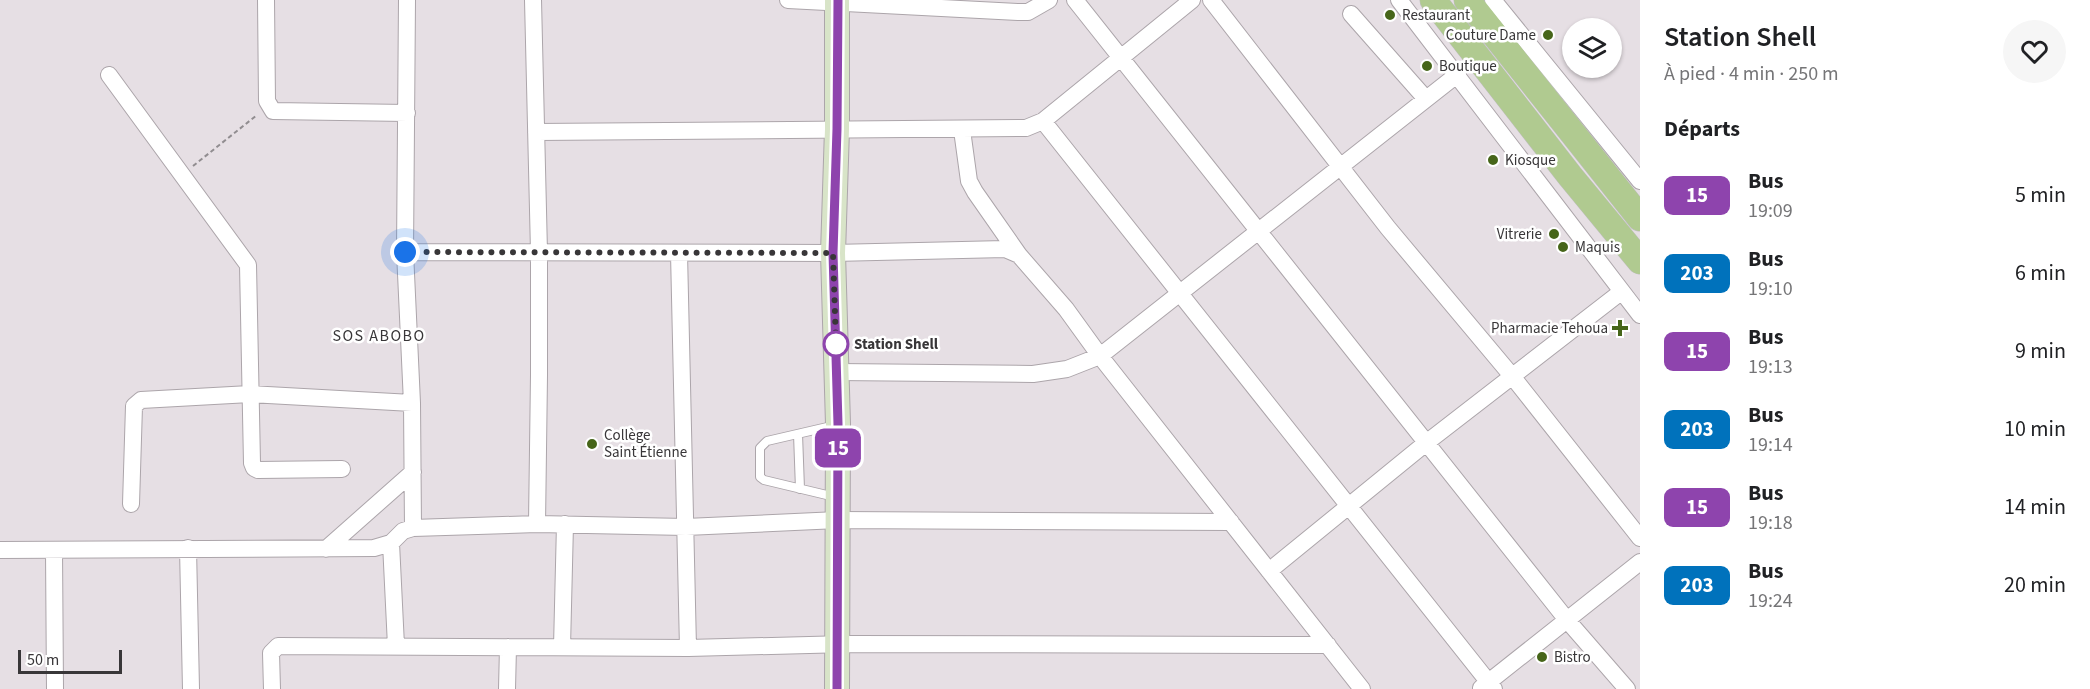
<!DOCTYPE html>
<html lang="fr">
<head>
<meta charset="utf-8">
<style>
  body { margin:0; font-family:"Source Sans 3",sans-serif; background:#f6f6f6; color:#202124; height:100vh; display:flex; flex-direction:column; font-size:22px; white-space:nowrap }
  * { box-sizing:border-box; margin:0 }
  p { font-size:20px; color:#757577 }
  .icon { flex:none; width:33px; height:33px; fill:none; stroke:currentColor; stroke-width:2; stroke-linecap:round; stroke-linejoin:round }
  .map { position:relative; flex:1; overflow:hidden }
  .side { display:flex; flex-direction:column; background:#fff; width:450px }
  .side>* { flex:none }
  .badge { padding:0 12px; border-radius:9px; font-size:21px; line-height:39px }
  .tools { position:absolute; left:1562px; top:18px; display:grid; gap:12px }
  .tools a { display:grid; place-items:center; width:60px; height:60px; border-radius:50%; background:#fff; box-shadow:0 2px 4px #0004; font-size:30px }
  .scale { position:absolute; left:18px; bottom:15px; width:104px; box-sizing:border-box; padding-left:6px; border:3px solid #383638; border-top:0; font-size:16px; line-height:21px; white-space:nowrap; color:#383638; -webkit-text-stroke:4px #fff; paint-order:stroke }
  .you { position:absolute; width:30px; height:30px; margin:-15px; border:4px solid #fff; border-radius:50%; background:#1a73e8; box-shadow:0 0 0 9px #1a73e833 }
  .map>.badge { position:absolute; translate:-50% -50%; box-shadow:0 0 0 3px #fff }
  h2 { padding:0 24px; font-size:22px; line-height:54px }
  .round { display:grid; place-items:center; flex:none; width:63px; height:63px; border-radius:32px; background:#f6f6f6 }
  .overview { display:flex; align-items:center; justify-content:space-between; height:102px; padding:0 24px }
  h1 { font-size:28px; font-weight:600; line-height:45px }
  ul { padding:0; list-style:none }
  li { display:flex; align-items:center; gap:18px; height:78px; padding:0 24px }
  li div { flex:1 }
  li b { display:block; font-size:22px }
  li em { font-style:normal }
  li .badge { min-width:66px; font-weight:700; text-align:center }
  main { display:flex; flex:1; min-height:0 }
  .map>svg:first-child { display:block }
  .lines { fill:none; stroke-linecap:round; stroke-linejoin:round }
  .lane-casing { stroke:#aca5aa; stroke-width:10 }
  .street-casing { stroke:#aca5aa; stroke-width:18 }
  .secondary-casing { stroke:#aca5aa; stroke-width:26 }
  .primary-casing { stroke:#bfbfbf; stroke-width:27 }
  .path { stroke:#918d90; stroke-width:2; stroke-dasharray:4.5 3; stroke-linecap:butt }
  .lane { stroke:#fff; stroke-width:8 }
  .street { stroke:#fff; stroke-width:16 }
  .secondary { stroke:#d8e4c8; stroke-width:24 }
  .primary { stroke:#b0ca90; stroke-width:26 }
  .line-casing { stroke:#fff; stroke-width:14 }
  .line { stroke:#8e44ad; stroke-width:9 }
  .walk { stroke:#383638; stroke-width:6; stroke-dasharray:0 10.8 }
  .poi-dot { fill:#466519; stroke:#fff; stroke-width:2 }
  .stop-dot { fill:#fff; stroke:#8e44ad; stroke-width:3 }
  .labels { text-anchor:middle; stroke-width:5; stroke-linejoin:round; paint-order:stroke }
  .poi-label { font-size:15px; fill:#383638; stroke:#fff; text-anchor:start }
  .stop-label { font-size:15px; font-weight:bold; fill:#383638; stroke:#fff; text-anchor:start }
  .neighbourhood-label { font-size:16px; letter-spacing:1.5px; fill:#383638; stroke:#fff }
</style>
</head>
<body>
<main>
<div class="map">
<svg width="1640" height="689" viewBox="0 0 1640 689">
  <rect width="100%" height="100%" fill="#e6dfe4"/>
  <g class="lines">
    <g class="lane-casing">
      <path id="lane" d="M 798,434 L 800,489
        M 835,497 L 764,480 L 760,477 L 760,448 L 767,441 L 836,425"/>
    </g>
    <g class="street-casing">
      <path id="street" d="M 266,0 L 267,101 L 273,111 L 407,113
        M 407,0 L 405,252 L 412,403 L 413,528
        M 533,0 L 539,252 L 539,375 L 537,524
        M 788,0 L 1018,12 L 1028,12 L 1049,0
        M 1075,0 L 1567,620 L 1627,689
        M 1211,0 L 1388,228 L 1512,376 L 1640,538
        M 1399,0 L 1640,315
        M 1493,0 L 1640,181
        M 1351,14 L 1426,99
        M 109,75 L 248,265 L 252,463 L 254,468 L 258,470 L 342,469
        M 1043,121 L 1494,689
        M 962,130 L 969,181 L 975,192 L 1019,255 L 1066,309 L 1100,356 L 1362,689
        M 536,132 L 1026,128 L 1043,121 L 1192,0
        M 405,252 L 833,253 L 1005,249 L 1019,255
        M 679,253 L 688,648
        M 837,372 L 1033,374 L 1067,369 L 1100,356 L 1458,74
        M 131,504 L 134,406 L 141,400 L 250,394 L 412,403
        M 391,543 L 396,646
        M 188,548 L 191,689
        M 326,549 L 413,472
        M 0,550 L 374,548 L 391,543 L 403,531 L 413,528 L 537,524 L 686,527 L 838,520 L 1231,522
        M 54,551 L 55,689
        M 1269,571 L 1426,443 L 1621,292
        M 562,647 L 565,524
        M 1481,688 L 1640,562
        M 272,689 L 271,653 L 278,646 L 688,648 L 847,644 L 1328,645
        M 507,689 L 508,647"/>
    </g>
    <g class="secondary-casing">
      <path id="secondary" d="M 837,689 L 838,424 L 833,253 L 837,129 L 837,0"/>
    </g>
    <g class="primary-casing">
      <path id="primary" d="M 1433,0 L 1570,176 L 1640,261
        M 1467,0 L 1640,218"/>
    </g>
    <path class="path" d="M 193,166 L 257,115"/>
    <use href="#lane" class="lane"/>
    <use href="#street" class="street"/>
    <use href="#secondary" class="secondary"/>
    <use href="#primary" class="primary"/>
  </g>
  <g class="lines">
    <g class="line-casing">
      <path id="line" d="M 837,689 L 838,424 L 833,253 L 837,129 L 838,0"/>
    </g>
    <use href="#line" class="line"/>
    <path class="walk" d="M 405,252 L 833,253 L 836,344"/>
  </g>
  <g class="poi-dot">
    <circle cx="1390" cy="15" r="6"/>
    <circle cx="1548" cy="35" r="6"/>
    <circle cx="1427" cy="66" r="6"/>
    <circle cx="1493" cy="160" r="6"/>
    <circle cx="1554" cy="234" r="6"/>
    <circle cx="1563" cy="247" r="6"/>
    <path d="M1617 319h6v6h6v6h-6v6h-6v-6h-6v-6h6z"/>
    <circle cx="592" cy="444" r="6"/>
    <circle cx="1542" cy="657" r="6"/>
  </g>
  <circle class="stop-dot" cx="836" cy="344" r="12"/>
  <g class="labels">
    <g class="poi-label">
      <text x="1402" y="20">Restaurant</text>
      <text x="1536" y="40" text-anchor="end">Couture Dame</text>
      <text x="1439" y="71">Boutique</text>
      <text x="1505" y="165">Kiosque</text>
      <text x="1542" y="239" text-anchor="end">Vitrerie</text>
      <text x="1575" y="252">Maquis</text>
      <text x="1608" y="333" text-anchor="end">Pharmacie Tehoua</text>
      <text x="604" y="440">Collège<tspan x="604" dy="17">Saint Étienne</tspan></text>
      <text x="1554" y="662">Bistro</text>
    </g>
    <g class="stop-label">
      <text x="854" y="349">Station Shell</text>
    </g>
    <g class="neighbourhood-label">
      <text x="379" y="341">SOS ABOBO</text>
    </g>
  </g>
</svg>
<div class="tools">
<a><svg class="icon" aria-label="layers" viewBox="0 0 24 24"><path d="M12 4l9 5-9 5-9-5zM3 14l9 5 9-5"/></svg></a>
</div>
<div class="scale">50 m</div>
<div class="you" style="left:405px;top:252px"></div>
<b class="badge" style="left:838px;top:448px;background:#8e44ad;color:#fff">15</b>
</div>
<section class="side">
<div class="overview"><div><h1>Station Shell</h1><p>À pied · 4 min · 250 m</p></div><a class="round"><svg class="icon" aria-label="heart" viewBox="0 0 24 24"><path d="M12 20l-8-8c-3-5 5-10 8-4 3-6 11-1 8 4z"/></svg></a></div>
<h2>Départs</h2>
<ul>
<li><span class="badge" style="background:#8e44ad;color:#fff">15</span><div><b>Bus</b><p>19:09</p></div><em>5 min</em></li>
<li><span class="badge" style="background:#0072bc;color:#fff">203</span><div><b>Bus</b><p>19:10</p></div><em>6 min</em></li>
<li><span class="badge" style="background:#8e44ad;color:#fff">15</span><div><b>Bus</b><p>19:13</p></div><em>9 min</em></li>
<li><span class="badge" style="background:#0072bc;color:#fff">203</span><div><b>Bus</b><p>19:14</p></div><em>10 min</em></li>
<li><span class="badge" style="background:#8e44ad;color:#fff">15</span><div><b>Bus</b><p>19:18</p></div><em>14 min</em></li>
<li><span class="badge" style="background:#0072bc;color:#fff">203</span><div><b>Bus</b><p>19:24</p></div><em>20 min</em></li>
</ul>
</section>
</main>
</body>
</html>
